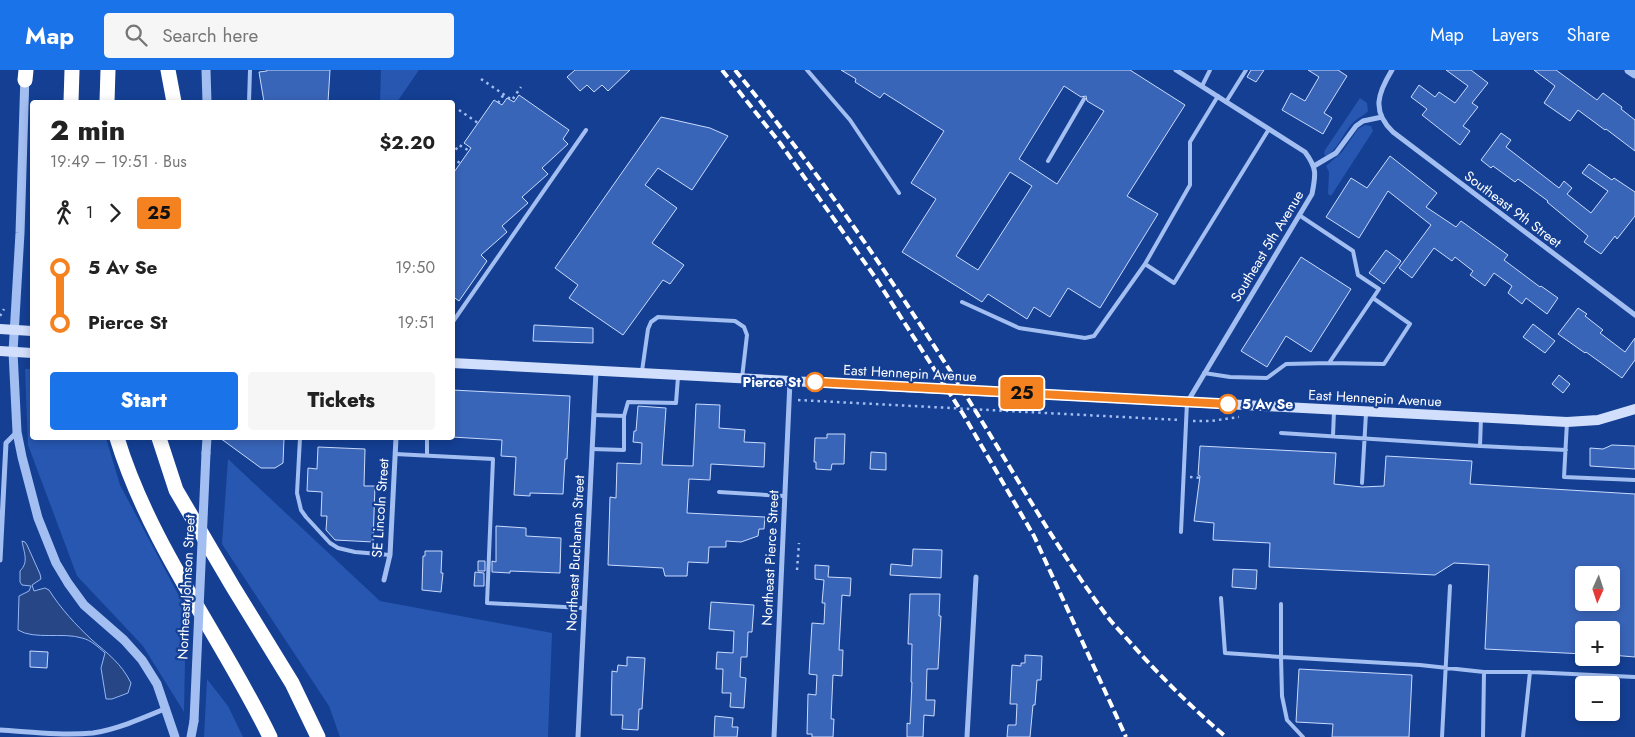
<!DOCTYPE html>
<html lang="en">
<head>
<meta charset="utf-8">
<style>
  body { margin:0; font-family:Jost,sans-serif; background:#f6f6f6; color:#222; height:100vh; display:flex; flex-direction:column; font-size:19px; white-space:nowrap }
  * { box-sizing:border-box; margin:0 }
  p { font-size:16px; color:#767676 }
  .icon { flex:none; width:28px; height:28px; fill:none; stroke:currentColor; stroke-width:2; stroke-linecap:round; stroke-linejoin:round }
  .map { position:relative; flex:1; overflow:hidden }
  .side { position:absolute; left:30px; top:30px; width:425px; height:340px; display:flex; flex-direction:column; background:#fff; border-radius:5px; box-shadow:0 2px 8px #0003 }
  .side>* { flex:none }
  .badge { padding:0 10px; border-radius:4px; font-size:18px; line-height:32px }
  .needle { width:32px; rotate:183deg }
  .fabs { position:absolute; left:1575px; top:496px; display:grid; gap:10px }
  .fabs a { display:grid; place-items:center; width:45px; height:45px; border-radius:5px; background:#fff; box-shadow:0 2px 8px #0003; font-size:25px }
  .map>.badge { position:absolute; translate:-50% -50%; box-shadow:0 0 0 2px #fff }
  .legs { display:flex; align-items:center; gap:8px; height:55px; padding:0 20px; font-size:16px }
  .legs p { margin-inline-start:auto }
  .headline { display:flex; align-items:center; justify-content:space-between; height:85px; padding:0 20px }
  h1 { font-size:28px; font-weight:800; line-height:38px }
  .primary-button { display:flex; gap:10px; margin-top:auto; padding:10px 20px }
  .primary-button a { flex:1; height:58px; border-radius:5px; background:#1a73e8; color:#fff; font-size:20px; font-weight:800; line-height:58px; text-align:center }
  .primary-button a+a { background:#f6f6f6; color:#222 }
  ul { padding:0 20px; list-style:none }
  li { display:flex; align-items:center; gap:18px; height:55px; font-size:19px }
  li i { display:grid; place-items:center; width:8px; height:100%; margin:0 6px; background:currentColor }
  li i::after { content:''; width:12px; height:12px; margin:-6px; border:4px solid; border-radius:50%; background:#fff }
  li p { margin-inline-start:auto }
  li:first-child i { background:linear-gradient(#0000 50%,currentColor 0) }
  li:last-child i { background:linear-gradient(currentColor 50%,#0000 0) }
  header { display:flex; align-items:center; gap:30px; box-sizing:border-box; height:70px; padding:0 25px; background:#1a73e8; color:#fff }
  header strong { font-size:24px }
  nav { display:flex; gap:28px; margin-inline-start:auto; font-size:18px }
  .search { width:350px; height:45px; background:#f6f6f6; display:flex; align-items:center; gap:12px; box-sizing:border-box; padding:0 18px; border-radius:5px; color:#767676; font-size:19px }
  .map>svg:first-child { display:block }
  .green { fill:#2757b1 }
  .water { fill:#274685; stroke:#95b7f4 }
  .building { fill:#3965b9; stroke:#cadbfc; fill-rule:evenodd }
  .lines { fill:none; stroke-linecap:round; stroke-linejoin:round }
  .path { stroke:#a3bef1; stroke-width:2.5; stroke-dasharray:2.5 4; stroke-linecap:butt }
  .service { stroke:#a3bef1; stroke-width:4 }
  .minor { stroke:#a3bef1; stroke-width:5 }
  .tertiary { stroke:#a3bef1; stroke-width:9 }
  .secondary { stroke:#d1dffc; stroke-width:10 }
  .motorway { stroke:#fff; stroke-width:15 }
  .rail { stroke:#fff; stroke-width:4; stroke-dasharray:9 4; stroke-linecap:butt }
  .tertiary-bridge { stroke:#a3bef1; stroke-width:9 }
  .line-1-casing { stroke:#fff; stroke-width:11 }
  .line-1 { stroke:#f58220; stroke-width:8 }
  .stop-1-dot { fill:#fff; stroke:#f58220; stroke-width:2.5 }
  .labels { text-anchor:middle; stroke-width:4.5; stroke-linejoin:round; paint-order:stroke }
  .street-label { font-size:14px; fill:#fff; stroke:#143f93 }
  .stop-label { font-size:14px; font-weight:bold; fill:#fff; stroke:#143f93; text-anchor:end }
</style>
</head>
<body>
<header>
<strong>Map</strong>
<div class="search"><svg class="icon" aria-label="search" viewBox="0 0 24 24"><circle cx="10" cy="10" r="6"/><path d="M15 15l6 6"/></svg>Search here</div>
<nav><a>Map</a><a>Layers</a><a>Share</a></nav>
</header>
<div class="map">
<svg width="1635" height="667" viewBox="0 0 1635 667">
  <rect width="100%" height="100%" fill="#143f93"/>
  <path class="green" d="M 381,0 L 419,0 L 397,32 L 380,32 Z
    M 1360,28 L 1367,33 L 1368,41 C 1364,46 1359,47 1355,51 C 1343,61 1340,78 1326,86 L 1324,84 L 1325,80 Z
    M 1365,55 L 1371,56 L 1373,61 L 1331,126 L 1328,124 L 1329,102 L 1326,96 L 1342,82 L 1358,59 Z
    M 25,299 L 32,299 L 32,368 L 106,368 L 120,415 L 186,539 L 184,642 L 143,576 L 77,506 L 28,375 Z
    M 228,389 L 380,531 L 552,563 L 548,667 L 340,667 L 329,636 L 222,474 Z
    M 207,609 L 228,636 L 243,667 L 204,667 Z"/>
  <path class="water" d="M 22,471 L 25,472 L 27,475 L 40,504 L 41,509 L 32,515 L 34,521 L 45,518 L 49,520 C 61,539 76,555 92,570 C 108,584 121,593 131,613 L 128,623 L 112,629 L 106,629 L 101,598 L 105,583 C 98,577 91,570 82,568 C 63,562 34,570 18,560 L 19,526 L 29,521 L 31,516 L 22,515 L 20,512 L 20,501 C 29,492 24,483 22,471 Z"/>
  <path class="building" d="M 267,0 L 330,0 L 328,32 L 264,32 L 259,2 L 267,1 Z
    M 575,0 L 630,0 L 608,21 L 602,15 L 594,22 L 587,15 L 580,21 L 567,7 Z
    M 841,0 L 1130,0 L 1185,35 L 1127,126 L 1158,144 L 1100,238 L 1068,218 L 1050,247 L 1034,237 L 1027,249 L 988,224 L 982,232 L 902,182 L 936,129 L 911,113 L 944,61 L 884,23 L 880,28 L 855,12 L 856,9 ZM 1064,16 L 1081,27 L 1086,26 L 1087,31 L 1104,41 L 1057,114 L 1019,89 ZM 1010,102 L 1032,116 L 978,200 L 956,186 Z
    M 1251,0 L 1264,0 L 1256,12 L 1247,7 Z
    M 1308,0 L 1338,0 L 1347,6 L 1324,43 L 1332,48 L 1323,64 L 1282,40 L 1291,23 L 1305,31 L 1319,7 Z
    M 1446,0 L 1471,0 L 1488,13 L 1472,33 L 1478,37 L 1463,56 L 1470,61 L 1460,75 L 1422,45 L 1427,39 L 1411,27 L 1419,15 L 1435,27 L 1439,22 L 1455,33 L 1468,16 Z
    M 1534,0 L 1556,0 L 1597,30 L 1603,23 L 1622,37 L 1621,39 L 1635,50 L 1635,81 L 1606,59 L 1605,60 L 1578,40 L 1570,51 L 1544,33 L 1555,16 Z
    M 519,25 L 569,60 L 563,69 L 568,74 L 542,98 L 548,104 L 522,127 L 528,133 L 502,156 L 507,162 L 481,185 L 487,191 L 459,231 L 452,226 L 452,105 L 471,78 L 464,73 L 494,30 L 502,35 L 507,28 L 514,32 Z
    M 661,47 L 710,58 L 728,66 L 692,120 L 658,98 L 645,115 L 677,138 L 652,173 L 684,195 L 670,214 L 663,210 L 623,265 L 569,228 L 578,215 L 555,198 Z
    M 1501,63 L 1511,70 L 1506,77 L 1559,118 L 1564,111 L 1572,118 L 1567,124 L 1591,143 L 1608,121 L 1582,103 L 1589,94 L 1612,110 L 1614,108 L 1635,122 L 1635,146 L 1617,169 L 1615,166 L 1601,184 L 1584,172 L 1588,166 L 1547,132 L 1548,131 L 1518,109 L 1515,112 L 1493,96 L 1491,98 L 1481,90 Z
    M 1390,86 L 1437,123 L 1426,137 L 1456,157 L 1461,151 L 1508,185 L 1504,190 L 1540,217 L 1541,216 L 1558,228 L 1547,244 L 1526,228 L 1522,234 L 1508,223 L 1512,216 L 1494,203 L 1485,216 L 1470,205 L 1473,201 L 1455,187 L 1452,191 L 1434,178 L 1412,208 L 1399,198 L 1431,155 L 1388,121 L 1359,168 L 1326,147 L 1351,108 L 1367,118 Z
    M 1386,180 L 1401,191 L 1384,214 L 1369,203 Z
    M 1301,187 L 1351,219 L 1311,282 L 1286,266 L 1267,297 L 1241,281 Z
    M 1578,238 L 1587,244 L 1585,246 L 1603,260 L 1600,263 L 1625,282 L 1635,268 L 1635,290 L 1622,308 L 1586,282 L 1585,283 L 1558,264 Z
    M 1533,254 L 1555,271 L 1545,283 L 1523,267 Z
    M 534,255 L 593,258 L 593,273 L 533,271 Z
    M 1559,305 L 1570,314 L 1563,323 L 1552,314 Z
    M 452,320 L 570,326 L 567,389 L 565,389 L 563,424 L 530,423 L 530,426 L 514,425 L 516,387 L 501,386 L 502,370 L 452,367 Z
    M 696,334 L 720,335 L 719,358 L 745,360 L 744,372 L 765,373 L 764,397 L 711,394 L 710,410 L 689,409 L 687,443 L 765,447 L 764,459 L 759,459 L 758,466 L 741,472 L 726,471 L 726,477 L 709,477 L 708,493 L 688,492 L 687,506 L 665,506 L 663,498 L 608,495 L 610,427 L 616,428 L 617,393 L 641,394 L 642,373 L 633,372 L 634,361 L 636,361 L 638,336 L 666,338 L 662,395 L 693,396 Z
    M 827,364 L 845,364 L 844,394 L 832,394 L 831,400 L 816,399 L 816,392 L 814,392 L 815,368 L 827,368 Z
    M 220,368 L 284,368 L 283,393 L 275,398 L 261,398 Z
    M 1612,375 L 1635,376 L 1635,399 L 1590,396 L 1590,378 L 1603,379 Z
    M 1200,376 L 1336,383 L 1334,414 L 1362,417 L 1384,416 L 1386,386 L 1472,391 L 1470,414 L 1635,424 L 1635,587 L 1611,585 L 1611,560 L 1584,560 L 1584,584 L 1485,579 L 1489,495 L 1454,493 L 1435,505 L 1269,497 L 1270,473 L 1213,470 L 1214,453 L 1194,451 L 1200,406 L 1198,405 ZM 1584,500 L 1611,501 L 1611,532 L 1584,532 Z
    M 318,377 L 365,379 L 364,416 L 375,416 L 373,472 L 335,470 L 326,460 L 327,446 L 321,446 L 322,422 L 307,421 L 308,398 L 317,399 Z
    M 871,382 L 886,383 L 886,400 L 870,399 Z
    M 496,456 L 526,458 L 526,466 L 561,468 L 560,503 L 510,501 L 510,503 L 492,502 L 492,491 L 496,492 Z
    M 913,479 L 942,480 L 941,508 L 890,505 L 891,494 L 912,496 Z
    M 425,481 L 442,481 L 441,503 L 443,503 L 441,522 L 422,520 L 423,486 L 425,486 Z
    M 478,491 L 485,491 L 485,501 L 478,501 Z
    M 815,495 L 829,496 L 828,507 L 851,508 L 850,526 L 842,525 L 839,580 L 843,580 L 842,606 L 833,605 L 831,649 L 834,649 L 833,667 L 812,667 L 812,664 L 807,664 L 808,624 L 816,625 L 817,605 L 809,604 L 812,553 L 824,554 L 825,533 L 822,533 L 824,510 L 815,509 Z
    M 1233,499 L 1257,500 L 1256,519 L 1232,517 Z
    M 475,502 L 484,503 L 484,516 L 474,516 Z
    M 910,524 L 940,524 L 939,546 L 941,546 L 938,599 L 927,599 L 926,630 L 935,630 L 934,646 L 924,645 L 923,667 L 907,667 L 907,653 L 910,654 L 912,612 L 911,612 L 912,574 L 908,574 Z
    M 711,532 L 754,535 L 752,562 L 748,562 L 747,587 L 741,587 L 740,607 L 746,608 L 744,638 L 730,637 L 731,623 L 722,623 L 723,599 L 716,599 L 717,582 L 733,583 L 734,561 L 709,559 Z
    M 30,581 L 48,582 L 47,598 L 30,597 Z
    M 1025,585 L 1042,586 L 1041,610 L 1037,610 L 1035,635 L 1033,635 L 1030,667 L 1007,667 L 1008,655 L 1016,655 L 1017,634 L 1010,634 L 1012,595 L 1021,596 L 1021,593 L 1025,593 Z
    M 627,587 L 645,588 L 642,639 L 639,639 L 638,660 L 622,659 L 623,645 L 611,645 L 612,601 L 617,602 L 618,595 L 627,596 Z
    M 1299,599 L 1412,605 L 1409,667 L 1332,667 L 1333,654 L 1296,652 Z
    M 715,646 L 733,648 L 732,657 L 738,657 L 737,667 L 714,667 Z"/>
  <g class="lines">
    <path class="path" d="M 481,9 L 512,30 L 521,17
      M 498,33 L 504,24
      M 459,40 L 478,53
      M 452,85 L 459,75 L 468,80
      M 452,88 L 460,93
      M 0,246 L 4,239
      M 798,330 L 1180,350
      M 1193,351 L 1211,351 L 1239,347
      M 1190,407 L 1201,408
      M 797,500 L 799,473"/>
    <path class="service" d="M 807,0 L 850,50 L 899,123
      M 1202,16 L 1210,0
      M 1218,26 L 1190,72 L 1190,115 L 1145,194 L 1174,213 L 1269,59
      M 249,32 L 250,0
      M 1226,32 L 1246,0
      M 1048,91 L 1084,29
      M 1299,145 L 1353,181 L 1358,205 L 1379,219 L 1329,293 L 1384,294 L 1410,254 L 1373,228
      M 962,232 L 1019,258 L 1085,268 L 1094,266 L 1145,194
      M 452,253 L 586,60
      M 642,301 L 648,259 L 651,252 L 658,247 L 735,251 L 744,257 L 747,265 L 742,308
      M 1204,303 L 1230,307 L 1267,308 L 1286,294 L 1329,293
      M 594,345 L 624,346
      M 1481,348 L 1480,376 L 1566,380
      M 1567,352 L 1564,407 L 1635,410
      M 1281,363 L 1480,376
      M 1333,366 L 1334,341
      M 300,368 L 297,423 L 301,440 L 306,447 L 330,473 L 338,478 L 355,482 L 390,485
      M 427,368 L 427,385
      M 592,379 L 624,380 L 624,346 L 628,332 L 676,333 L 678,307
      M 395,384 L 493,389 L 487,533 L 583,538
      M 1362,413 L 1366,343
      M 719,422 L 784,426
      M 1181,462 L 1187,332
      M 1221,528 L 1225,583 L 1281,587 L 1281,534
      M 1303,667 L 1287,650 L 1282,626 L 1281,587 L 1420,595 L 1484,602
      M 1442,667 L 1450,516
      M 1483,667 L 1484,602 L 1530,602 L 1635,607
      M 1523,667 L 1530,602"/>
    <path class="minor" d="M 1176,0 L 1305,82 C 1317,98 1316,104 1312,124 L 1188,331
      M 1392,0 C 1378,23 1371,41 1393,62 L 1635,245
      M 1314,96 L 1336,83 L 1356,56 L 1363,51 L 1382,47
      M 0,490 L 6,373 L 17,362
      M 384,510 L 390,485 L 396,368
      M 0,660 C 31,662 62,666 93,663 C 118,659 143,648 167,638
      M 578,667 L 596,301
      M 774,667 L 790,311
      M 967,667 L 976,507"/>
    <path class="tertiary" d="M 206,0 L 207,32
      M 1629,0 L 1635,4
      M 25,5 L 20,163 L 13,282 L 17,362 L 22,387 L 38,448 L 56,493 L 68,513 L 84,535 L 124,570 L 142,590 L 157,614 L 175,667
      M 206,383 L 207,368
      M 191,667 L 194,651"/>
    <path class="secondary" d="M 0,259 L 32,261
      M 0,281 L 32,283
      M 452,293 L 1567,352 L 1598,350 L 1635,339"/>
    <path class="motorway" d="M 168,0 L 174,32
      M 25,10 L 26,0
      M 71,32 L 72,0
      M 107,32 L 108,0
      M 117,368 C 150,476 221,566 270,667
      M 159,368 L 176,420 L 233,517 L 292,613 L 318,667"/>
    <path class="rail" d="M 722,0 L 780,73 L 875,207 L 963,344 L 1034,466 L 1126,667
      M 735,0 C 813,95 883,196 949,299 C 1001,379 1047,465 1104,542 C 1111,552 1120,561 1128,570 C 1159,605 1191,637 1226,667"/>
    <path class="tertiary-bridge" d="M 194,651 L 206,383"/>
  </g>
  <g class="lines">
    <g class="line-1-casing">
      <path id="line-1" d="M 815,312 L 1228,334"/>
    </g>
    <use href="#line-1" class="line-1"/>
  </g>
  <g class="stop-1-dot">
    <circle cx="815" cy="312" r="9"/>
    <circle cx="1228" cy="334" r="9"/>
  </g>
  <g class="labels">
    <g class="street-label">
      <text transform="translate(1513 139) rotate(37)" y="5">Southeast 9th Street</text>
      <text transform="translate(1267 176) rotate(-59)" y="5">Southeast 5th Avenue</text>
      <text transform="translate(910 303) rotate(3)" y="5">East Hennepin Avenue</text>
      <text transform="translate(1375 328) rotate(3)" y="5">East Hennepin Avenue</text>
      <text transform="translate(380 438) rotate(-86)" y="5">SE Lincoln Street</text>
      <text transform="translate(575 483) rotate(-87)" y="5">Northeast Buchanan Street</text>
      <text transform="translate(770 488) rotate(-87)" y="5">Northeast Pierce Street</text>
      <text transform="translate(186 517) rotate(-87)" y="5">Northeast Johnson Street</text>
    </g>
    <g class="stop-label">
      <text x="801" y="317">Pierce St</text>
      <text x="1242" y="339" text-anchor="start">5 Av Se</text>
    </g>
  </g>
</svg>
<div class="fabs">
<a><svg class="needle" viewBox="-14 -14 28 28"><path d="M0-13l5 13h-10z" fill="#e53935"/><path d="M0 13l5-13h-10z" fill="#767676"/></svg></a>
<a>+</a>
<a>−</a>
</div>
<b class="badge" style="left:1022px;top:323px;background:#f58220;color:#111">25</b>
<section class="side">
<div class="headline"><div><h1>2 min</h1><p>19:49 – 19:51 · Bus</p></div><b>$2.20</b></div>
<div class="legs"><svg class="icon" aria-label="walk" viewBox="0 0 24 24"><circle cx="13" cy="4" r="2"/><path d="M13 8l-2 6 4 7M11 14l-3 7M7 12l3-4h3l4 4"/></svg>1<svg class="icon" aria-label="forward" viewBox="0 0 24 24"><path d="M9 5l7 7-7 7"/></svg><b class="badge" style="background:#f58220;color:#111">25</b></div>
<ul>
<li><i style="color:#f58220"></i><b>5 Av Se</b><p>19:50</p></li>
<li><i style="color:#f58220"></i><b>Pierce St</b><p>19:51</p></li>
</ul>
<div class="primary-button"><a>Start</a><a>Tickets</a></div>
</section>
</div>
</body>
</html>
